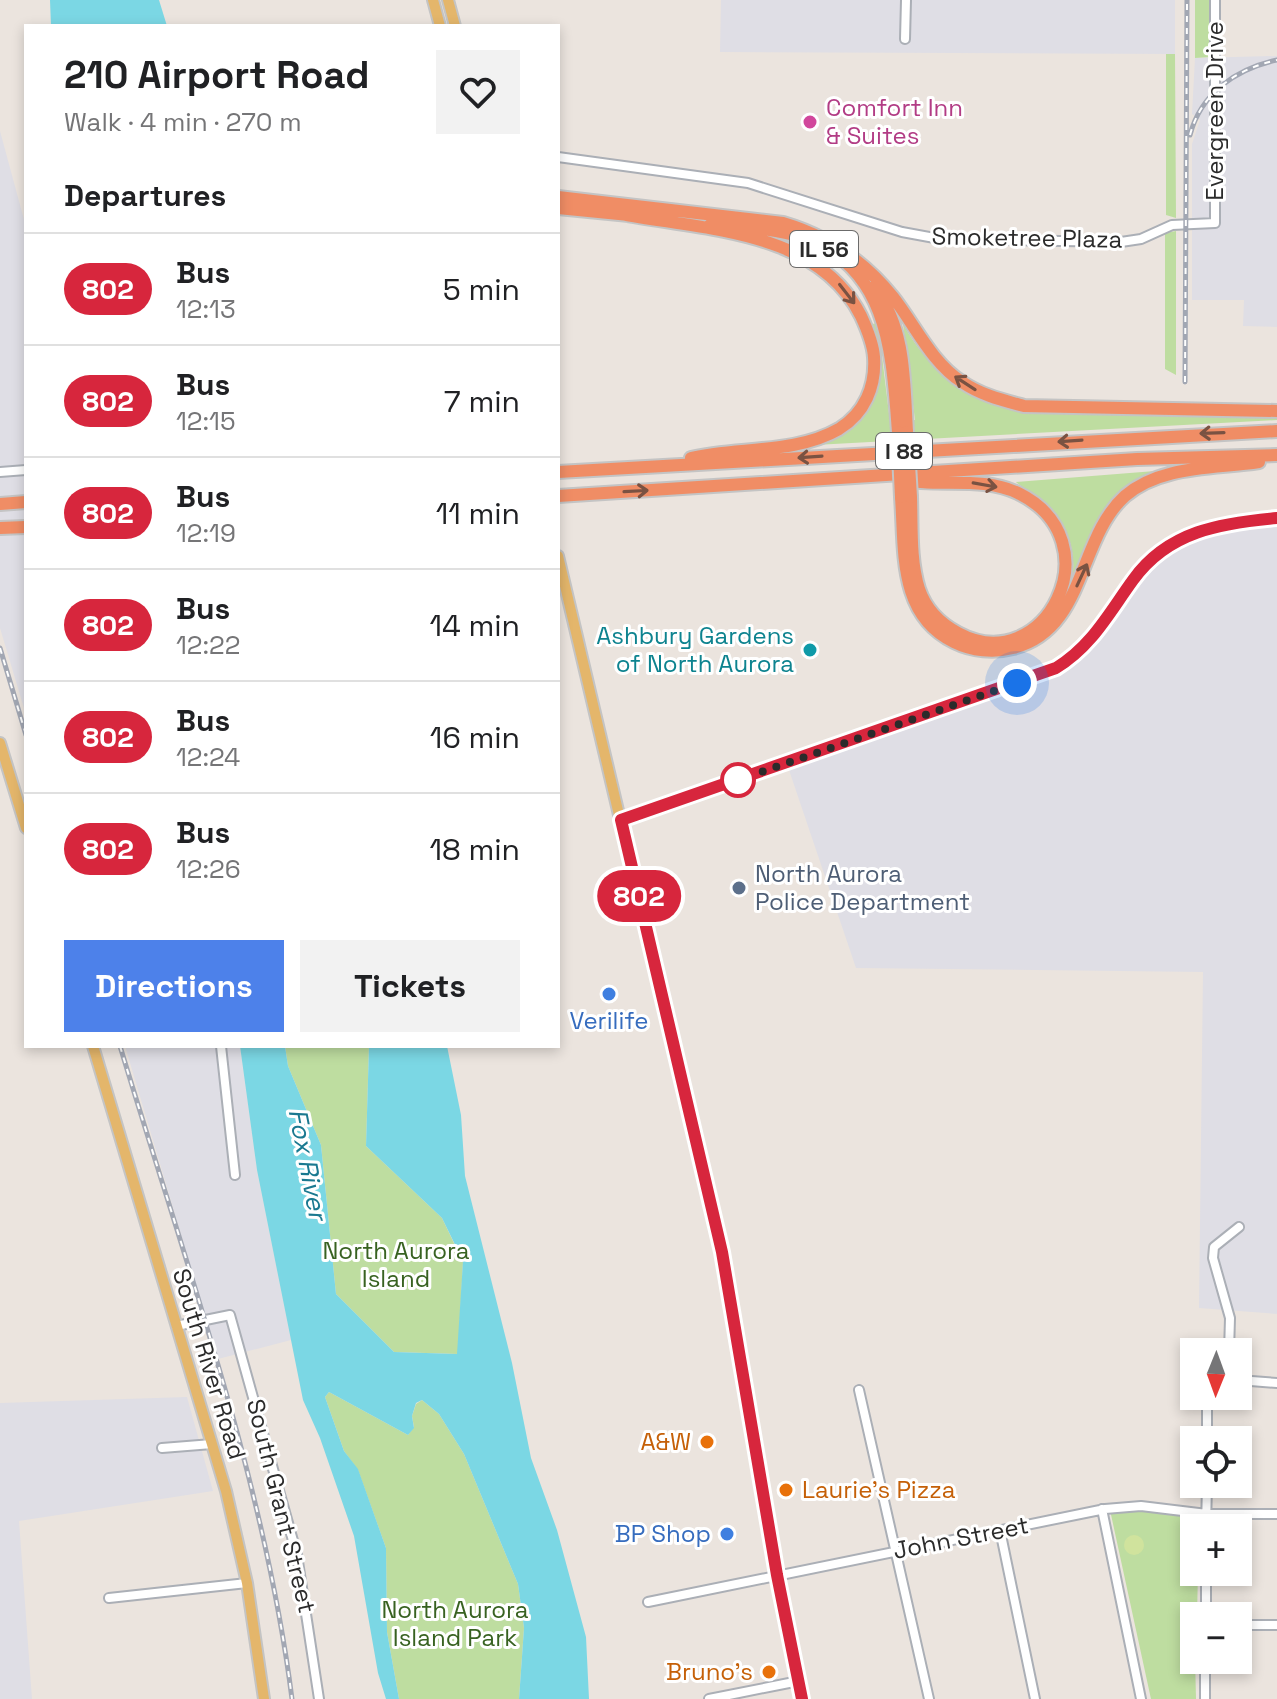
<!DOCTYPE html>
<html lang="en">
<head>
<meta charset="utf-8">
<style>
  body { margin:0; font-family:"Space Grotesk",sans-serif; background:#f2f2f2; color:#202124; height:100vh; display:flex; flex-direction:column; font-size:30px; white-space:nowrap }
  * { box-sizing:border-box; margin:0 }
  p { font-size:26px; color:#757577 }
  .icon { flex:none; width:44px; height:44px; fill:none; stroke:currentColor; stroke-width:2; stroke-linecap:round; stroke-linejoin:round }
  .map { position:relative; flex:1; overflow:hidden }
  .side { position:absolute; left:24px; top:24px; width:536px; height:1024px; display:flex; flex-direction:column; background:#fff; border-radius:0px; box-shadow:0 4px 12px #0003 }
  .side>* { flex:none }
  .badge { padding:0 16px; border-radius:26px; font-size:28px; line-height:52px }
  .needle { width:52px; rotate:181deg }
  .fabs { position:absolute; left:1180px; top:1338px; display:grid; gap:16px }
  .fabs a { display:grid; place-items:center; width:72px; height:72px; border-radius:0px; background:#fff; box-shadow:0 4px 12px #0003; font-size:40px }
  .you { position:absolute; width:40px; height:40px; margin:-20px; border:6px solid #fff; border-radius:50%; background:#1a73e8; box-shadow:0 0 0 12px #1a73e833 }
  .map>.badge { position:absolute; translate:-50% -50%; box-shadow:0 0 0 4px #fff }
  h2 { padding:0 40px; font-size:30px; line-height:72px }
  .round { display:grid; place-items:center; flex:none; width:84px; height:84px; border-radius:0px; background:#f2f2f2 }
  .summary { display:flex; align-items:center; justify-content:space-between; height:136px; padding:0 40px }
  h1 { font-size:38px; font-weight:700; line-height:60px }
  .primary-button { display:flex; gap:16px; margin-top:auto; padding:16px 40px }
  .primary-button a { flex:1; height:92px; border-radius:0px; background:#4d81ea; color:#fff; font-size:32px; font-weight:700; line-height:92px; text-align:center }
  .primary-button a+a { background:#f2f2f2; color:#202124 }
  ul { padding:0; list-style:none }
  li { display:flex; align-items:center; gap:24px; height:112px; padding:0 40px; border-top:2px solid #e0e0e0 }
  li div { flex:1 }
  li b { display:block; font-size:30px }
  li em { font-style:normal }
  li .badge { min-width:88px; font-weight:700; text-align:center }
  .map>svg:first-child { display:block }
  .industrial { fill:#dfdee5 }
  .green { fill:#bedda0 }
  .pitch { fill:#d0e39d }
  .water { fill:#7bd7e4 }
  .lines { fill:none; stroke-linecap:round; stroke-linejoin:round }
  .minor-casing { stroke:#abafb6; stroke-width:12 }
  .major-casing { stroke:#c4c4c4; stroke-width:14 }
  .highway-casing { stroke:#c4c4c4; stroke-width:16 }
  .minor { stroke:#fff; stroke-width:8 }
  .major { stroke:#e4b66b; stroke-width:10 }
  .highway { stroke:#f08d65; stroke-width:12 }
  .rail-casing { stroke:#a2a7b3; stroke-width:5 }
  .rail { stroke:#fff; stroke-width:2; stroke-dasharray:6; stroke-linecap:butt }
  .highway-bridge-casing { stroke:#c4c4c4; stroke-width:16; stroke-linecap:butt }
  .highway-bridge { stroke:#f08d65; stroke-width:12 }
  .oneway { stroke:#7a5242 }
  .line-casing { stroke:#fff; stroke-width:18 }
  .line { stroke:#d7263d; stroke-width:12 }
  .walk { stroke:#2b2b2b; stroke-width:8; stroke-dasharray:0 14.4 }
  .hotel-dot { fill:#d1479c; stroke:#fff; stroke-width:3 }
  .culture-dot { fill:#0f9aa8; stroke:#fff; stroke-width:3 }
  .stop-dot { fill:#fff; stroke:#d7263d; stroke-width:4 }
  .service-dot { fill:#5c6f8a; stroke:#fff; stroke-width:3 }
  .shop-dot { fill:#3f7fe0; stroke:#fff; stroke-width:3 }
  .food-dot { fill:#e8710a; stroke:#fff; stroke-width:3 }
  .labels { text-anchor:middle; stroke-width:6; stroke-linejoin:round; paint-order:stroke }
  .shield { fill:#fff; stroke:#6b6b6b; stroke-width:2 }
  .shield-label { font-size:22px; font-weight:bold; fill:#2b2b2b }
  .hotel-label { font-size:24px; fill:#b23c85; stroke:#fff; text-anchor:start }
  .street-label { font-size:24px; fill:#2b2b2b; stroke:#fff }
  .culture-label { font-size:24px; fill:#0d838f; stroke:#fff; text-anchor:end }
  .service-label { font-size:24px; fill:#4e5e75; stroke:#fff; text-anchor:start }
  .shop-label { font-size:24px; fill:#366cbe; stroke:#fff }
  .park-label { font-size:24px; fill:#386221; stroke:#fff }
  .food-label { font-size:24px; fill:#c56008; stroke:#fff; text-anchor:end }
  .water-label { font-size:26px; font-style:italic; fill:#1a7990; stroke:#fff }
</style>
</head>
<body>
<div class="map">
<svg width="1277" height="1699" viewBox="0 0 1277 1699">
  <rect width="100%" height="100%" fill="#ebe4de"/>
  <path class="industrial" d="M 721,0 L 1175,0 L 1175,54 L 720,52 Z
    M 1277,56 L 1277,327 L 1243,326 L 1244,300 L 1192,300 L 1192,144 L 1200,120 L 1192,114 L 1195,58 Z
    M 0,131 L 26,227 L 26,715 L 0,628 Z
    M 1277,523 L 1277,1314 L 1199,1308 L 1203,972 L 856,968 L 788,767 L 1042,679 L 1072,665 L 1092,644 L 1146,569 L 1172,544 L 1202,530 Z
    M 125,1046 L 240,1046 L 257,1170 L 291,1340 L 218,1359 Z
    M 187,1397 L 213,1491 L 19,1521 L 32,1699 L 0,1699 L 0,1403 Z"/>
  <path class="green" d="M 1195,0 L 1211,0 L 1211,57 L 1195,58 Z
    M 1166,54 L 1175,54 L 1176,218 L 1166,215 Z
    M 1176,231 L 1176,375 L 1165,369 L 1165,233 Z
    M 878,323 L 890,422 L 915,420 L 903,324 C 931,375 977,408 1037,412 L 1277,416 L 1277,420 L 815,445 C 866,403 894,397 872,324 Z
    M 1155,471 L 1128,487 L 1071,583 C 1079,550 1065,517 1037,496 C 1030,491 1021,487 1016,482 Z
    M 285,1046 L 369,1046 L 366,1146 L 442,1218 L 463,1262 L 458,1354 L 394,1352 L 336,1294 L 321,1145 L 288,1066 Z
    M 329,1392 L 408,1435 L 414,1427 L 412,1416 L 416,1404 L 422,1400 L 439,1414 L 464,1454 L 518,1584 L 524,1628 L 519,1699 L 399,1699 L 387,1632 L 386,1548 L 358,1470 L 344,1451 L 325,1397 Z
    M 1143,1508 L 1198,1519 L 1194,1528 L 1194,1572 L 1198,1572 L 1197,1616 L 1194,1616 L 1196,1699 L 1151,1699 L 1110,1510 Z"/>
  <path class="pitch" d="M1124 1545a10 10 0 1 1 20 0a10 10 0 1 1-20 0Z"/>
  <path class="water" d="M 50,0 L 159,0 L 167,26 L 51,26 Z
    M 240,1046 L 285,1046 L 288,1066 L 321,1145 L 336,1294 L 394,1352 L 457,1354 L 463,1261 L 442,1218 L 366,1146 L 369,1046 L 447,1046 L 461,1115 L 465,1176 L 512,1363 L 531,1458 L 557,1530 L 586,1637 L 589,1699 L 519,1699 L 524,1628 L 518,1584 L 464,1454 L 439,1414 L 422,1400 L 416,1403 L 412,1416 L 414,1428 L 408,1435 L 329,1392 L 325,1397 L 344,1451 L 358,1469 L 386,1548 L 387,1632 L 399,1699 L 386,1699 L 378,1673 L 354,1536 L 320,1438 L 303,1400 L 257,1170 Z"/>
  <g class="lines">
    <g class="minor-casing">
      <path id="minor" d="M 905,39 L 906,0
        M 558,157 L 748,183 L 902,232 L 940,239 L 1121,242 L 1141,239 L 1172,225 L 1215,223 L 1215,0
        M 0,472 L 26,470
        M 621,820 L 1056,668 C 1084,651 1101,627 1119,600 C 1163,535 1202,525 1277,518
        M 221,1046 L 235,1175
        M 176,1326 L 230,1315 L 297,1555 L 319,1699
        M 1229,1352 L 1230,1318 L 1213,1258 L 1214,1247 L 1239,1227
        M 1238,1380 L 1277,1383
        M 859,1390 L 929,1699
        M 1207,1440 L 1207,1396
        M 162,1448 L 212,1444
        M 1102,1509 L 1141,1699
        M 1206,1528 L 1207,1484
        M 1000,1530 L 1035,1699
        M 109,1598 L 247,1583
        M 648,1602 L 1105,1509 L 1141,1506 L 1207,1514 L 1277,1514
        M 1206,1616 L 1206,1572
        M 1238,1625 L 1277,1625
        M 709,1699 L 799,1681
        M 1205,1699 L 1205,1660"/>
    </g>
    <g class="major-casing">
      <path id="major" d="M 433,0 L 440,26
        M 448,0 L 455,26
        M 558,556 L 722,1252 L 777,1575 L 802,1699
        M 0,743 L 26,828
        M 93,1046 L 226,1491 L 247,1583 L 264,1699"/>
    </g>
    <g class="highway-casing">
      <path id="highway" d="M 558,197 L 783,223 C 827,236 864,261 893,297 C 915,325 931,362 962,382 C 981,395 1002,400 1024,406 L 1277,411
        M 558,208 L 629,215
        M 621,214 C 705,230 818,230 861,316 C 867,329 873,343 874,357 C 876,386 865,413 839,429 C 796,454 737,447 691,458
        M 711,224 C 741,227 773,228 802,237 C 890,267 892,355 898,432
        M 874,287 C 906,329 904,381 907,432
        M 558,472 L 1277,431
        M 903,480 C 940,487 983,476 1018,493 C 1116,541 1045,680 958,633 C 939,623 926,610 919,589 C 910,560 912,527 911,497
        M 558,496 L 1137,459 L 1277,455
        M 901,497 C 905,551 898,615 954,642 C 972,651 994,653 1013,648 C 1086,630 1077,539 1125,496 C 1161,465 1215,469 1259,462
        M 0,504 L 26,502
        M 0,528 L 26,527"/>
    </g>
    <use href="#minor" class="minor"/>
    <use href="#major" class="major"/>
    <use href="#highway" class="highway"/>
    <g class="rail-casing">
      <path id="rail" d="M 1190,135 C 1201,93 1236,69 1277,60
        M 1185,382 L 1187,0
        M 0,648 L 26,735
        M 120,1046 C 184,1259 264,1478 292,1699"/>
    </g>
    <use href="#rail" class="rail"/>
    <g class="highway-bridge-casing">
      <path id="highway-bridge" d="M 898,432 L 901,497
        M 907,432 L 911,497"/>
    </g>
    <use href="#highway-bridge" class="highway-bridge"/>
  </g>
  <defs><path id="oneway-shaft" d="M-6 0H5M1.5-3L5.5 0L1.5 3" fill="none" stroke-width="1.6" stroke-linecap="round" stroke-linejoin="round" transform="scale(2)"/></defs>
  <g class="oneway">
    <use href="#oneway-shaft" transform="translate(847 294) rotate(52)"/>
    <use href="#oneway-shaft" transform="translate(965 383) rotate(-147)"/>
    <use href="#oneway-shaft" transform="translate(1212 433) rotate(178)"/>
    <use href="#oneway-shaft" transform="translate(1070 441) rotate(176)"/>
    <use href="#oneway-shaft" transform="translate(810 457) rotate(176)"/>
    <use href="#oneway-shaft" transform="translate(985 485) rotate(10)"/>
    <use href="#oneway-shaft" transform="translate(636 491) rotate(-3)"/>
    <use href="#oneway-shaft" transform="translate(1082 575) rotate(-65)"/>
  </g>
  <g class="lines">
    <g class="line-casing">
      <path id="line" d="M 802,1699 L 777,1575 L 722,1252 L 621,820 L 1056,668 C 1092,646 1109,613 1133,580 C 1168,531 1221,523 1277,518"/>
    </g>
    <use href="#line" class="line"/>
    <path class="walk" d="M 738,780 L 730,783 L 1017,683"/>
  </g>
  <circle class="hotel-dot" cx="810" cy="122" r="8"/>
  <circle class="culture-dot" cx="810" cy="650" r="8"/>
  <circle class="stop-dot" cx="738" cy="780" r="16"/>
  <circle class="service-dot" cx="739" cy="888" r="8"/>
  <g class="shop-dot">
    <circle cx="609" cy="994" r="8"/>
    <circle cx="727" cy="1534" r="8"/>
  </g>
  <g class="food-dot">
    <circle cx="707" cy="1442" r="8"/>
    <circle cx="786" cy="1490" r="8"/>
    <circle cx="769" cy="1672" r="8"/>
  </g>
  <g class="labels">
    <g class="shield">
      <rect x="790" y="231" width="68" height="36" rx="6"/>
      <rect x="876" y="433" width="56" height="36" rx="6"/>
    </g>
    <g class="shield-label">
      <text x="824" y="257">IL 56</text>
      <text x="904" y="459">I 88</text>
    </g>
    <g class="hotel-label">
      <text x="826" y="116">Comfort Inn<tspan x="826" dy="28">&amp; Suites</tspan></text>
    </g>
    <g class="street-label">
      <text transform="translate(1215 111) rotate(-90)" y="8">Evergreen Drive</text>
      <text transform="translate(1027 238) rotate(1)" y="8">Smoketree Plaza</text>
      <text transform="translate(209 1364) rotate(73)" y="8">South River Road</text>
      <text transform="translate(281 1506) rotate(76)" y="8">South Grant Street</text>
      <text transform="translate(961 1538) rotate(-11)" y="8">John Street</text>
    </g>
    <g class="culture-label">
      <text x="794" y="644">Ashbury Gardens<tspan x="794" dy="28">of North Aurora</tspan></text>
    </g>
    <g class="service-label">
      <text x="755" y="882">North Aurora<tspan x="755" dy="28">Police Department</tspan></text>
    </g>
    <g class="shop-label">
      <text x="609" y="1029">Verilife</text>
      <text x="711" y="1542" text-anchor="end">BP Shop</text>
    </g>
    <g class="park-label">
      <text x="396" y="1259">North Aurora<tspan x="396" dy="28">Island</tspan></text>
      <text x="455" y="1618">North Aurora<tspan x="455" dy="28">Island Park</tspan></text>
    </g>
    <g class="food-label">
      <text x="691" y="1450">A&amp;W</text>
      <text x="802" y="1498" text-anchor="start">Laurie's Pizza</text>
      <text x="753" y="1680">Bruno's</text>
    </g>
    <g class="water-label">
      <text transform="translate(308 1164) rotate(79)" y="9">Fox River</text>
    </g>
  </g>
</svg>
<div class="fabs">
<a><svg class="needle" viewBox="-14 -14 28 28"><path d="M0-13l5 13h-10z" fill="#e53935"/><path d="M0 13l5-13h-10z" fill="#757577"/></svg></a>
<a><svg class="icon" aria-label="locate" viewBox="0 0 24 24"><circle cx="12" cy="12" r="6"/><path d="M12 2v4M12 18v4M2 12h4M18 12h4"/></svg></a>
<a>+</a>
<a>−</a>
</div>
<div class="you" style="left:1017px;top:683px"></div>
<b class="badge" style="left:639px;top:896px;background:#d7263d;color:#fff">802</b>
<section class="side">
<div class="summary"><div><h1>210 Airport Road</h1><p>Walk · 4 min · 270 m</p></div><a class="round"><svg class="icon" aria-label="heart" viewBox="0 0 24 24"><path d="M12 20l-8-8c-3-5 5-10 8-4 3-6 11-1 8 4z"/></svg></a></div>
<h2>Departures</h2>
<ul>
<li><span class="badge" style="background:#d7263d;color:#fff">802</span><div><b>Bus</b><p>12:13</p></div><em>5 min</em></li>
<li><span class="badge" style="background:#d7263d;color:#fff">802</span><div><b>Bus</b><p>12:15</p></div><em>7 min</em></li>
<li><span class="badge" style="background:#d7263d;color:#fff">802</span><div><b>Bus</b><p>12:19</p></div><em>11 min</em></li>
<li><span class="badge" style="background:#d7263d;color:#fff">802</span><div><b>Bus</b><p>12:22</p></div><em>14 min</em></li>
<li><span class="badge" style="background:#d7263d;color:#fff">802</span><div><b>Bus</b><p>12:24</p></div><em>16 min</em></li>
<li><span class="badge" style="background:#d7263d;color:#fff">802</span><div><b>Bus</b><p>12:26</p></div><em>18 min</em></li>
</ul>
<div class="primary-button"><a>Directions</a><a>Tickets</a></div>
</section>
</div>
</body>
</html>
